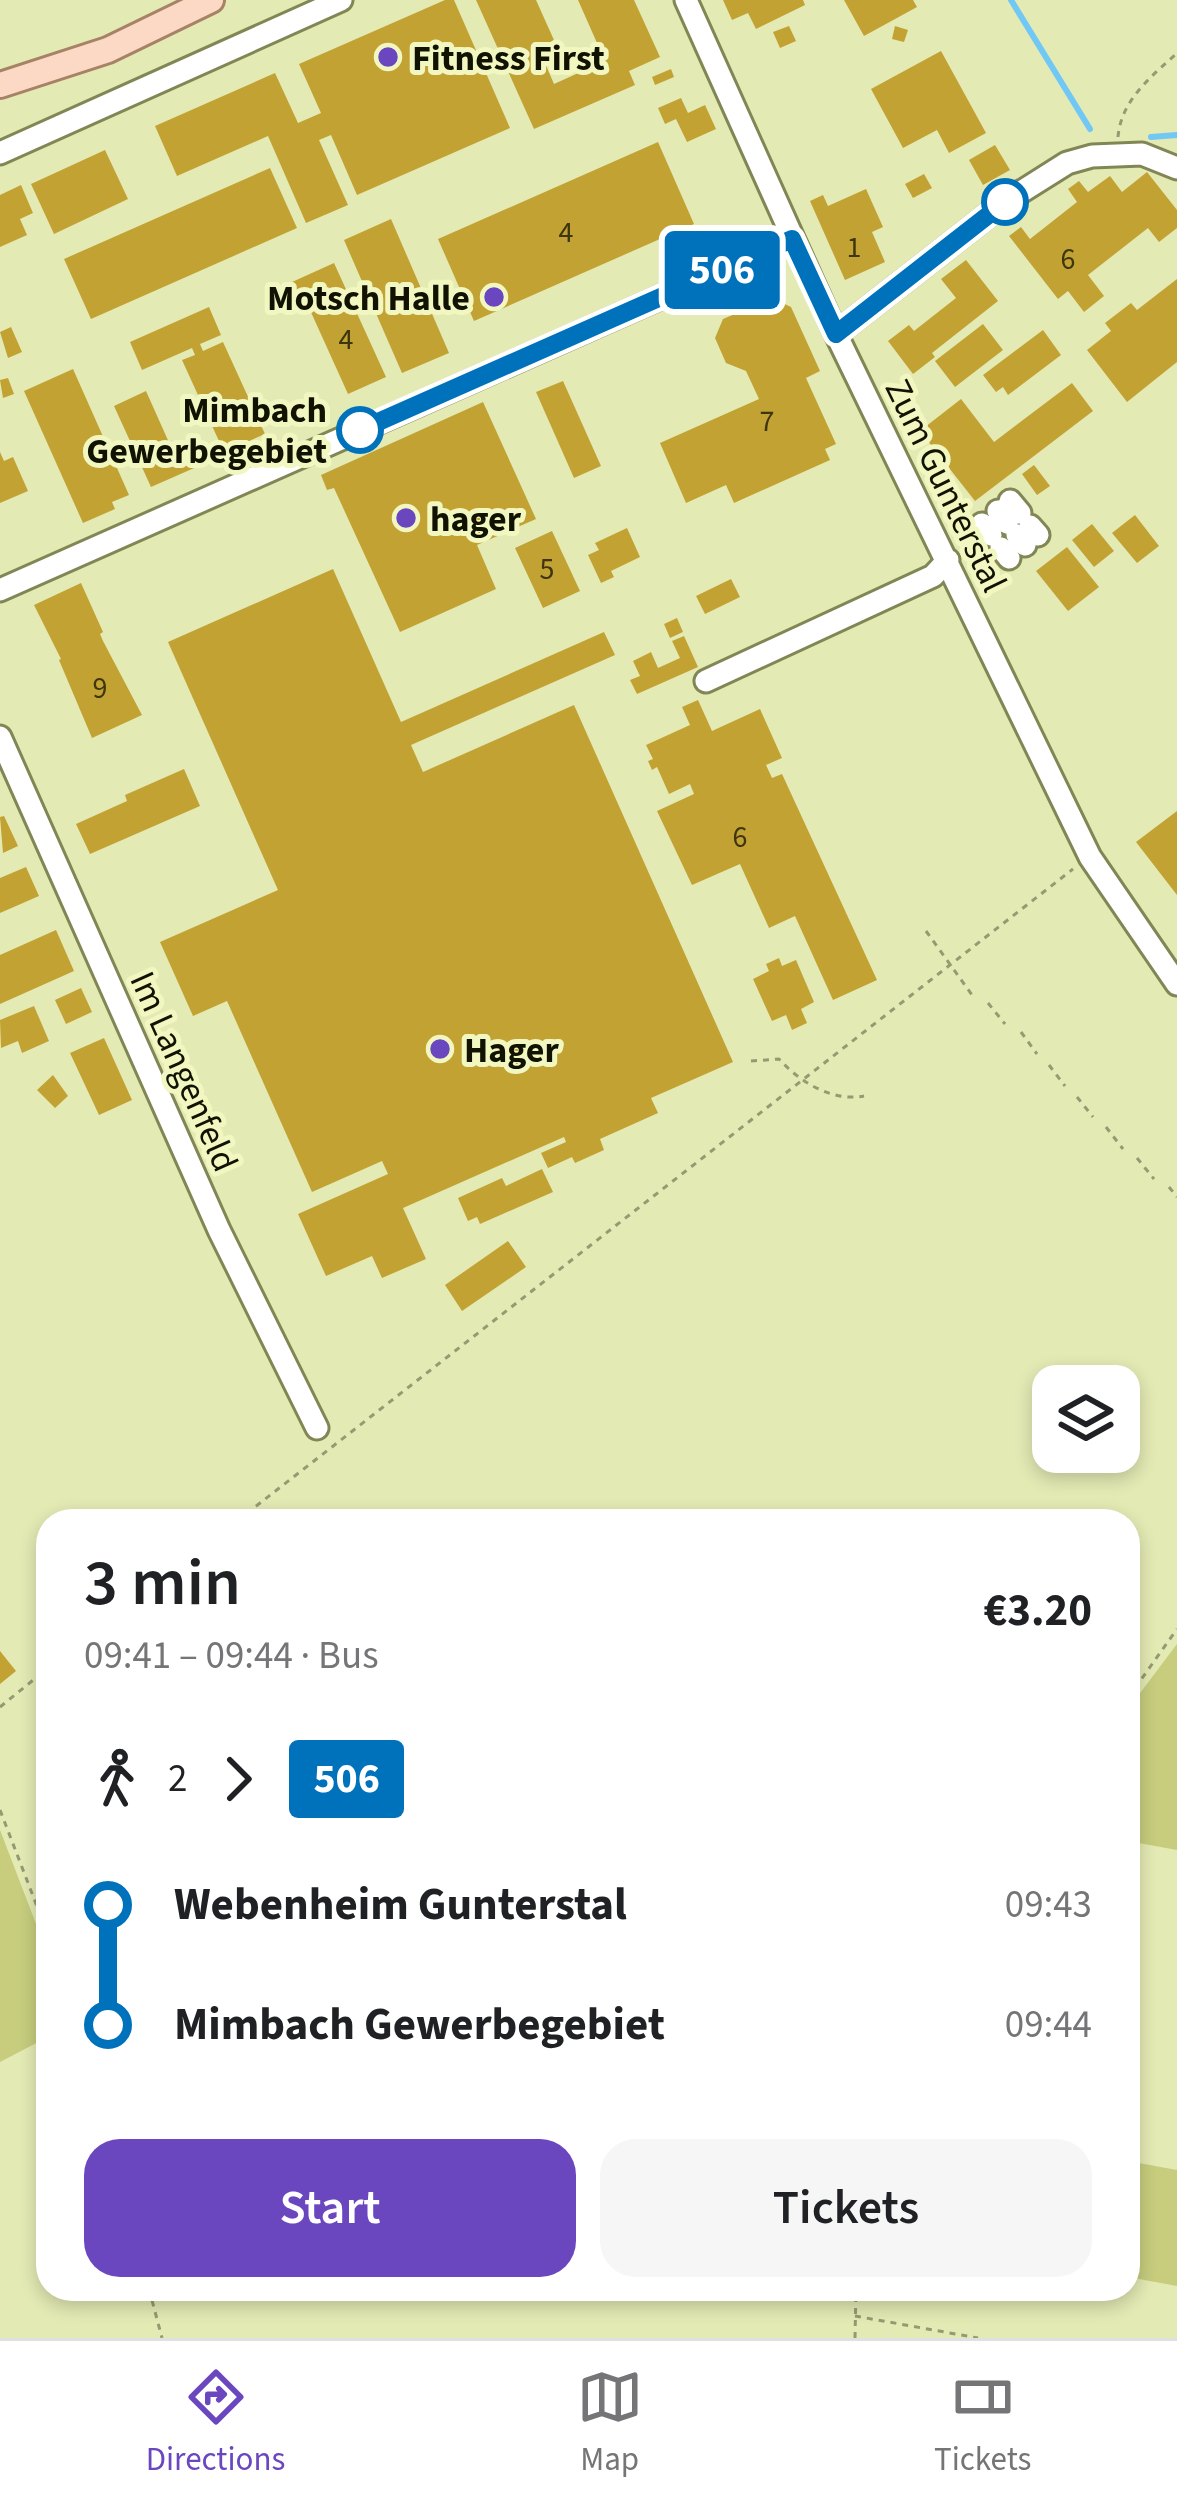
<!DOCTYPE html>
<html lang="en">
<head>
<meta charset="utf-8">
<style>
  body { margin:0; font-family:"Source Sans 3",sans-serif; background:#f6f6f6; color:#202124; height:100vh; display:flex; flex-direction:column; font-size:45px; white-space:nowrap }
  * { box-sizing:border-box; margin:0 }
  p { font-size:39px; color:#757577 }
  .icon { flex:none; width:66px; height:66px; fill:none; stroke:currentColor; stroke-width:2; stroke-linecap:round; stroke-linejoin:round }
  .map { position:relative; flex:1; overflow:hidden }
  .panel { position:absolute; left:36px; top:1509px; width:1104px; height:792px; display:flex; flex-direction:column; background:#fff; border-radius:36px; box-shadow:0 6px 18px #0003 }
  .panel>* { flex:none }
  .badge { padding:0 24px; border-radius:9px; font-size:42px; line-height:78px }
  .buttons { position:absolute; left:1032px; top:1365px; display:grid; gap:24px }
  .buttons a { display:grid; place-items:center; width:108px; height:108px; border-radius:24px; background:#fff; box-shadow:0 6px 18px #0003; font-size:60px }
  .map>.badge { position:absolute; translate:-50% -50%; box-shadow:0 0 0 6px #fff }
  .legs { display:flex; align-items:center; gap:18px; height:132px; padding:0 48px; font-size:39px }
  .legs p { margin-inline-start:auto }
  .headline { display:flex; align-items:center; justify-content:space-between; height:204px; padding:0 48px }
  h1 { font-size:66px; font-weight:600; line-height:90px }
  .button { display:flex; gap:24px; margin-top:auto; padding:24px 48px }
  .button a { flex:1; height:138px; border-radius:36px; background:#6a46bf; color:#fff; font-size:48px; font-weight:600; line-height:138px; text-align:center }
  .button a+a { background:#f6f6f6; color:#202124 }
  ul { padding:0 48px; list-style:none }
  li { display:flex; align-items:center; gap:42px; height:120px; font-size:45px }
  li i { display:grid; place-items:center; width:18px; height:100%; margin:0 15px; background:currentColor }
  li i::after { content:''; width:30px; height:30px; margin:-15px; border:9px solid; border-radius:50%; background:#fff }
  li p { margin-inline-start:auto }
  li:first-child i { background:linear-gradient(#0000 50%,currentColor 0) }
  li:last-child i { background:linear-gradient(currentColor 50%,#0000 0) }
  .tab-bar { display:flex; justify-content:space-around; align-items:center; height:168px; border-top:3px solid #e0e0e0; background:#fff; font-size:33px; color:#757577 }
  .tab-bar a { display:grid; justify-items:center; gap:6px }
  .tab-bar .on { color:#6a46bf }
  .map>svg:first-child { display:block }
  .green { fill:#c7cd7d }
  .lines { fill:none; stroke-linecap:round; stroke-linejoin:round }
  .stream { stroke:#71c8f4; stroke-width:6 }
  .building { fill:#c2a233 }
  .minor-casing { stroke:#828655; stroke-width:27 }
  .major-casing { stroke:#a78266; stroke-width:30 }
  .path { stroke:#969a72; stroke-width:3; stroke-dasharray:6 6; stroke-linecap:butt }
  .minor { stroke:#fff; stroke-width:21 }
  .major { stroke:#fbd9c4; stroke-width:24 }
  .line-1-casing { stroke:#fff; stroke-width:27 }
  .line-1 { stroke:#0072bc; stroke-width:18 }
  .poi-dot { fill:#6a46bf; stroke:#f2f7c1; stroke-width:4.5 }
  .stop-1-dot { fill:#fff; stroke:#0072bc; stroke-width:6 }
  .labels { text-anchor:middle; stroke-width:10; stroke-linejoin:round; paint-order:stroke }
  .number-label { font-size:30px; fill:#3d360e }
  .poi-label { font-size:36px; font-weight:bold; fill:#111201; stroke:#f2f7c1; text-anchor:start }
  .stop-label { font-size:36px; font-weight:bold; fill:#111201; stroke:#f2f7c1; text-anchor:end }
  .street-label { font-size:36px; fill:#111201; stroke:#f2f7c1 }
</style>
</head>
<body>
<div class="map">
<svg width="1177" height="2338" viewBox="0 0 1177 2338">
  <rect width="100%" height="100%" fill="#e4eab4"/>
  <path class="green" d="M 1177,1644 L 1177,1850 L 1128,1841 L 1128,1709 Z
    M 0,1830 L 48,1955 L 48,2037 L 0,2062 Z
    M 1128,2161 L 1177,2170 L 1177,2286 L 1128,2277 Z"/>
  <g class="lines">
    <path class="stream" d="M 1011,0 L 1090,129
      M 1151,137 L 1177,135"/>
  </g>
  <path class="building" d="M 445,0 L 454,0 L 510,128 L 357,195 L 331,135 L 319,140 L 348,205 L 306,223 L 268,136 L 177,176 L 155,126 L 275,73 L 298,123 L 321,113 L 299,64 Z
    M 476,0 L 536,0 L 558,49 L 542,56 L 554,84 L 605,61 L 578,0 L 634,0 L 660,57 L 629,71 L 635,85 L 534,129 Z
    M 723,0 L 803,0 L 805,5 L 756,29 L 748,13 L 732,20 Z
    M 844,0 L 913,0 L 917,7 L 864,36 Z
    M 789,26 L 796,41 L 780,48 L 773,32 Z
    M 895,26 L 908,30 L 904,42 L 892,39 Z
    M 941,51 L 986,133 L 949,153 L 937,130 L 903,148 L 871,89 Z
    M 671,69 L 674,77 L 655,85 L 652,77 Z
    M 681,98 L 688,113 L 705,105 L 716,129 L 687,142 L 676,119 L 665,124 L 658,108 Z
    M 658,142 L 694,224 L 474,321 L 438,239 Z
    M 995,145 L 1010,170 L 983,185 L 969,160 Z
    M 105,150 L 128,199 L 54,234 L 31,184 Z
    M 270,168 L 297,228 L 91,319 L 64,259 Z
    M 1147,172 L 1177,210 L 1177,228 L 1159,242 L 1148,228 L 1088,275 L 1104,296 L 1084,312 L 1068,291 L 1058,299 L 1009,236 L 1021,227 L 1030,239 L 1077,202 L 1068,189 L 1079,181 L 1088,192 L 1110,176 L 1122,192 Z
    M 924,174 L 932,188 L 913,198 L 905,184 Z
    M 21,185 L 33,213 L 20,219 L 27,235 L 0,247 L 0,195 Z
    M 866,189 L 883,227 L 872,232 L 885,262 L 845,280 L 810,201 L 823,195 L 828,206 Z
    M 391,219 L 449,353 L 402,373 L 344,240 Z
    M 966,260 L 998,301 L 932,353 L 935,357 L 913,374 L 888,341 L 909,325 L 914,331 L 956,298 L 941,279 Z
    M 334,263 L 386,377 L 348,394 L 305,299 L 301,301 L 292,282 Z
    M 1177,279 L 1177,362 L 1127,402 L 1087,350 L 1111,331 L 1105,323 L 1131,303 L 1137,310 Z
    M 772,298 L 791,307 L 820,371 L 806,378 L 836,444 L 825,449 L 830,460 L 734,503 L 726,485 L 686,503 L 660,443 L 759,399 L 746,371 L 726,363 L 715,338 L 723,319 Z
    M 209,307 L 221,335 L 200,344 L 203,351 L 223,342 L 265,434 L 224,452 L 182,360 L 195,355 L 192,348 L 142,370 L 130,342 Z
    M 983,324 L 1003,350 L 955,387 L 935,361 Z
    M 11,327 L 22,352 L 8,358 L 0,332 Z
    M 1043,330 L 1061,355 L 1008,395 L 1003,387 L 996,392 L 983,375 Z
    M 73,369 L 129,495 L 112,502 L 115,509 L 83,523 L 24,391 Z
    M 8,378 L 14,394 L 3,398 L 0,380 Z
    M 563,381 L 601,466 L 574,478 L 536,392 Z
    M 1072,383 L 1093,411 L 975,501 L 920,431 L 961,399 L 994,442 Z
    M 146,391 L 171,447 L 189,439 L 201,465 L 151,487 L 114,406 Z
    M 483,402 L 536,519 L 477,545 L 496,589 L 400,632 L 334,488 L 327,490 L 321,475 Z
    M 0,452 L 4,461 L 13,457 L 28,491 L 0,503 Z
    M 1034,465 L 1050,486 L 1037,495 L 1022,474 Z
    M 1135,515 L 1159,546 L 1137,563 L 1112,533 Z
    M 1092,524 L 1114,551 L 1094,567 L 1072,540 Z
    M 627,528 L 640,557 L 611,571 L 614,577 L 601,583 L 588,555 L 599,550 L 595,543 Z
    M 552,531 L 580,591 L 543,608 L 515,548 Z
    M 1067,547 L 1099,587 L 1068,611 L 1036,571 Z
    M 333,569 L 401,722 L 604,632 L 615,655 L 411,745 L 423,772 L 574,705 L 733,1062 L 651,1098 L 658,1113 L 600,1139 L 604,1150 L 575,1163 L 572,1157 L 548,1168 L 541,1153 L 566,1142 L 564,1137 L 403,1208 L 426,1259 L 382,1278 L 372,1256 L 326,1276 L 298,1214 L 388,1174 L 382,1161 L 312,1192 L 227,1001 L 193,1016 L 160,942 L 278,890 L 168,642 Z
    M 731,579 L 740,597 L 705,614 L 696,596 Z
    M 81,583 L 103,632 L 100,634 L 103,641 L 142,715 L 92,738 L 59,660 L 61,659 L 34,605 Z
    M 677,618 L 683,632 L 670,638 L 664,624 Z
    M 684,636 L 698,667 L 637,694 L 630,680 L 640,676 L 633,661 L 651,652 L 658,668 L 680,658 L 672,641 Z
    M 698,700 L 712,731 L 760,709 L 782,758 L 766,765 L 772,778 L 782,774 L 877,980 L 833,1000 L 795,916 L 769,928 L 740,864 L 692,885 L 657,811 L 694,794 L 690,784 L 669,794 L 657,767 L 652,770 L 648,761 L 653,759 L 646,745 L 690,725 L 682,707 Z
    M 184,769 L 200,806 L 90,854 L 76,824 L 127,801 L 125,795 Z
    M 1177,811 L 1177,895 L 1136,842 Z
    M 4,816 L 18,846 L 3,853 L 0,817 Z
    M 26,867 L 39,896 L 0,913 L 0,878 Z
    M 56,930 L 74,971 L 0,1004 L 0,955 Z
    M 779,958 L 782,966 L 796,960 L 814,1002 L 801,1009 L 807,1023 L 792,1030 L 786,1015 L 772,1021 L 753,979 L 769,971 L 766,964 Z
    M 81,988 L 92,1012 L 66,1024 L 55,1000 Z
    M 34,1006 L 49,1041 L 22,1053 L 18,1041 L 1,1048 L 0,1020 Z
    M 104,1038 L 132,1100 L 99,1115 L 70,1053 Z
    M 53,1075 L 68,1096 L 55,1108 L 37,1090 Z
    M 542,1169 L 553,1192 L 480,1224 L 477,1217 L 468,1221 L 458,1198 L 502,1178 L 506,1186 Z
    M 508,1241 L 526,1267 L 462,1311 L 445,1285 Z
    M 0,1651 L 16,1671 L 0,1684 Z"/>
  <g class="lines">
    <g class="minor-casing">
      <path id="minor" d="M 686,0 L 836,334 L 1090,857 L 1177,984
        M 0,153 L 341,0
        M 836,334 L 1005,202 L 1067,163 L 1092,156 L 1142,154 L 1177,168
        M 1010,501 L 1020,513
        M 998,511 L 1007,523
        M 982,524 L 991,535
        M 1030,526 L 1038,535
        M 1017,535 L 1025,545
        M 1001,548 L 1009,558
        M 0,590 L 792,239
        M 706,681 L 933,576 L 948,560
        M 0,737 L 219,1230 L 317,1428"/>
    </g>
    <g class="major-casing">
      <path id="major" d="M 0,85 L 108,50 L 211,0"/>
    </g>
    <path class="path" d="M 1118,137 C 1121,100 1151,77 1177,53
      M 926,931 L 972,995
      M 988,1003 L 1005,1024
      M 1021,1032 L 1037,1054
      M 751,1061 L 779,1059 C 800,1082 832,1102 864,1096
      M 1049,1065 L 1065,1086
      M 1077,1097 L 1093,1117
      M 1106,1127 L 1123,1149
      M 1137,1158 L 1154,1179
      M 1169,1187 L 1177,1197
      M 237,1521 L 1073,869
      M 1128,1698 L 1177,1629
      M 0,1707 L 48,1668
      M 0,1810 L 48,1935
      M 149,2289 L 162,2338
      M 855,2316 L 978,2338
      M 855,2338 L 856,2289"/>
    <use href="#minor" class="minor"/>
    <use href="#major" class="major"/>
  </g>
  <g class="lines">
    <g class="line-1-casing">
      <path id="line-1" d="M 360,430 L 792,239 L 836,334 L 1005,202"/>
    </g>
    <use href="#line-1" class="line-1"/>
  </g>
  <g class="poi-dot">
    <circle cx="388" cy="57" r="12"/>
    <circle cx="494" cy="297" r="12"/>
    <circle cx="406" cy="518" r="12"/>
    <circle cx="440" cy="1049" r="12"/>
  </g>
  <g class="stop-1-dot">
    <circle cx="1005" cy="202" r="21"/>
    <circle cx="360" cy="430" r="21"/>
  </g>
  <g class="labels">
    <g class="number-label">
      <text x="566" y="242">4</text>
      <text x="854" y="257">1</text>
      <text x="1068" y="269">6</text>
      <text x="346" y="349">4</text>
      <text x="767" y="431">7</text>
      <text x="547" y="579">5</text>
      <text x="100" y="698">9</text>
      <text x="740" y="847">6</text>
    </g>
    <g class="poi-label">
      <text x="412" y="70">Fitness First</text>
      <text x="470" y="310" text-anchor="end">Motsch Halle</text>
      <text x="430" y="531">hager</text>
      <text x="464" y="1062">Hager</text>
    </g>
    <g class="stop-label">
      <text x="327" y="422">Mimbach<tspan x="327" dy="41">Gewerbegebiet</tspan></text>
    </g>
    <g class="street-label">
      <text transform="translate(947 485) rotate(64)" y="13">Zum Gunterstal</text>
      <text transform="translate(185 1071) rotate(66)" y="13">Im Langenfeld</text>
    </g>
  </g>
</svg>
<div class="buttons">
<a><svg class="icon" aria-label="layers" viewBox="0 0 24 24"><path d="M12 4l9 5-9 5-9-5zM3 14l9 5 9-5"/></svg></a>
</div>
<b class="badge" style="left:722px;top:270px;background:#0072bc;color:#fff">506</b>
<section class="panel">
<div class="headline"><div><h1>3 min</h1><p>09:41 – 09:44 · Bus</p></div><b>€3.20</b></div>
<div class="legs"><svg class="icon" aria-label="walk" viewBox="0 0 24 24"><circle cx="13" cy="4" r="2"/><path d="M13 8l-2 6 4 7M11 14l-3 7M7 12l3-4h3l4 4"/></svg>2<svg class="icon" aria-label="forward" viewBox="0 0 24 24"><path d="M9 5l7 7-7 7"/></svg><b class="badge" style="background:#0072bc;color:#fff">506</b></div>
<ul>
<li><i style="color:#0072bc"></i><b>Webenheim Gunterstal</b><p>09:43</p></li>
<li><i style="color:#0072bc"></i><b>Mimbach Gewerbegebiet</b><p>09:44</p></li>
</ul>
<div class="button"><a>Start</a><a>Tickets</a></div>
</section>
</div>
<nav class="tab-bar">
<a class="on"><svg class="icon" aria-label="directions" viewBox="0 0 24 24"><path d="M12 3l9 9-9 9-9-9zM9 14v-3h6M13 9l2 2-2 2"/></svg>Directions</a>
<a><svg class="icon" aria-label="map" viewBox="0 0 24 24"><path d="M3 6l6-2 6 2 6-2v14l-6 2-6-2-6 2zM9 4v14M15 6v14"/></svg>Map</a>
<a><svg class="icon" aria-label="tickets" viewBox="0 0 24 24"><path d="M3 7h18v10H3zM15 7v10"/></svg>Tickets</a>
</nav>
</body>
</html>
